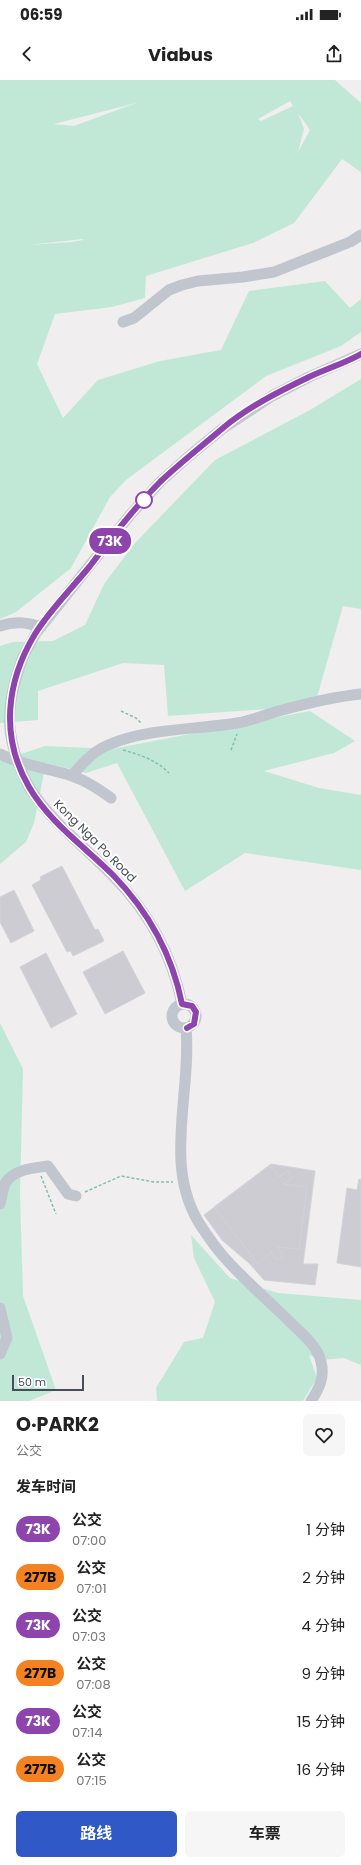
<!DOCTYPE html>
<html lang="zh">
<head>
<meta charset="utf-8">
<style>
  body { margin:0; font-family:Poppins,"Noto Sans SC",sans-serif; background:#f6f6f6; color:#222; height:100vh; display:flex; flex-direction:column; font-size:15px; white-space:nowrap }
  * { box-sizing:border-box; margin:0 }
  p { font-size:13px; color:#767676 }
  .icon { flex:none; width:22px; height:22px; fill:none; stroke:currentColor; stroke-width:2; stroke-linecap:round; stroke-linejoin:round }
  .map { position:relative; height:1321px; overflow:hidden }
  .drawer { display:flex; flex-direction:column; background:#fff; flex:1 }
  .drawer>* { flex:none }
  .badge { padding:0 8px; border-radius:13px; font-size:14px; line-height:26px }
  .scale { position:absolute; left:12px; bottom:10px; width:72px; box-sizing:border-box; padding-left:4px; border:2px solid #484e58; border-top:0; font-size:11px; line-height:14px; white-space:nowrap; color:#484e58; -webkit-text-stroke:3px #fff; paint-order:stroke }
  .map>.badge { position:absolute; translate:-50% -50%; box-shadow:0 0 0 2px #fff }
  h2 { padding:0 16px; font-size:15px; line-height:36px }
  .round { display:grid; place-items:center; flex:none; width:42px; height:42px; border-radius:6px; background:#f6f6f6 }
  .overview { display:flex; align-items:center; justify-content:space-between; height:68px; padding:0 16px }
  h1 { font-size:19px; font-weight:700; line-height:30px }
  .button { display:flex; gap:8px; margin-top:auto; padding:8px 16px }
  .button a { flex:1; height:46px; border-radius:6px; background:#3058c7; color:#fff; font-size:16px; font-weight:700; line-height:46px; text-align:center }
  .button a+a { background:#f6f6f6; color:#222 }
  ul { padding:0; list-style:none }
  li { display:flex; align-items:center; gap:12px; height:48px; padding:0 16px }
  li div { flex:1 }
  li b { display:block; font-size:15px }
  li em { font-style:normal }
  li .badge { min-width:44px; font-weight:700; text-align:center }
  .status { display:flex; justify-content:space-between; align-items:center; height:28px; padding:0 20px; background:#fff; direction:ltr }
  .status svg { height:11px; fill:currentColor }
  header { display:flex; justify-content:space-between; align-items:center; height:52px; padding:0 16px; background:#fff; font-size:18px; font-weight:700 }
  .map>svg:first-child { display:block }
  .green { fill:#c1e8d7; fill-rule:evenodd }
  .building { fill:#ccccd2; stroke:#d2d3d8 }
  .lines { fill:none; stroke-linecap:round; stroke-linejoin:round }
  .path { stroke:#7dc2ac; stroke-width:1.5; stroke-dasharray:3 2; stroke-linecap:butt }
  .minor { stroke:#c0c5ce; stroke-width:11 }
  .minor-bridge { stroke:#c0c5ce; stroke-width:11 }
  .line-casing { stroke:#fff; stroke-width:9 }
  .line { stroke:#8e44ad; stroke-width:6 }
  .stop-dot { fill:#fff; stroke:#8e44ad; stroke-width:2 }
  .labels { text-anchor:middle; stroke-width:4; stroke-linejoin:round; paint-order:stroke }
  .street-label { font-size:12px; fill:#484e58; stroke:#fff }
</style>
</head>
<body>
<div class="status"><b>06:59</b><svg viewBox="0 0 49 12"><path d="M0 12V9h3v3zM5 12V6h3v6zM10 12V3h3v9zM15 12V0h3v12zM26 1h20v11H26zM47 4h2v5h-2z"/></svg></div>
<header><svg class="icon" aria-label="back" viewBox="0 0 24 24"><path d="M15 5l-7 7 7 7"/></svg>Viabus<svg class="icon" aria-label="share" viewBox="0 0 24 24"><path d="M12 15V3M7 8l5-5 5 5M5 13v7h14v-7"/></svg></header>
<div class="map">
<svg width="361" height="1321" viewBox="0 0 361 1321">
  <rect width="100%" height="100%" fill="#f0eeee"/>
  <path class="green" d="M 0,0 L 335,0 L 361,23 L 361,92 L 342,79 L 294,143 L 253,163 L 146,196 L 145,218 L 112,227 L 55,234 L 37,284 L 63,338 L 98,300 L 160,281 L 221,270 L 249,211 L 325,201 L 350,228 L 361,219 L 361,252 L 341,266 L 266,296 L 126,400 L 110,417 L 71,488 L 16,532 L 0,539 ZM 290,21 L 293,26 L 261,41 L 258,39 ZM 136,23 L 74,46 L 53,44 L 54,44 ZM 298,33 L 310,50 L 298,72 L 304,49 ZM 83,160 L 72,162 L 28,165 L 83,159 Z
    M 361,299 L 361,529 L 343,526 L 317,617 L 268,629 L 168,636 L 164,585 L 123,583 L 38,611 L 38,640 L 0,643 L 0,566 L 13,562 L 53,561 L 85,545 L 104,504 L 135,463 L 215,380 L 310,330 Z
    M 310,631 L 355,661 L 334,673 L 264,691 L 319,708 L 361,715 L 361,790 L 245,773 L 185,811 L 117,683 L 86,693 L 46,683 L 34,743 L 26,762 L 0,784 L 0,681 L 45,666 L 112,669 Z
    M 0,943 L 23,989 L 20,1113 L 23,1216 L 56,1310 L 29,1321 L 0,1321 Z
    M 191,1155 L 230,1198 L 278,1213 L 361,1220 L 361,1285 L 344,1278 L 321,1280 L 309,1275 L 317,1298 L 303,1321 L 157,1321 L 156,1308 L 184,1262 L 203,1258 L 215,1222 L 194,1178 Z"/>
  <path class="building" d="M 62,786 L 95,850 L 98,849 L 104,861 L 73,876 L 71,871 L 67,872 L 32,805 L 41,800 L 40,797 Z
    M 14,810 L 34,851 L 11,863 L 0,842 L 0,817 Z
    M 123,871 L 145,913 L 105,934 L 83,892 Z
    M 46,873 L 77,934 L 51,948 L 20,887 Z
    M 271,1084 L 315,1091 L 303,1184 L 318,1184 L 315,1205 L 264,1200 L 250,1184 L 222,1160 L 204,1135 Z
    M 270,1085 L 279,1097 L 288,1091 L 292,1098 L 283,1104 L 307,1107 L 299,1169 L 277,1167 L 283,1176 L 277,1180 L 271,1172 L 258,1184 L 214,1127 Z
    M 359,1099 L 361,1100 L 361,1187 L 337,1183 L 347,1108 L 357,1110 Z"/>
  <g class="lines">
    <path class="path" d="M 121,631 L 136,638 L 142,644
      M 123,670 C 141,675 156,680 169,693
      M 231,670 L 237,654
      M 41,1096 L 56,1134
      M 85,1112 L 121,1096 L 154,1102 L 173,1102"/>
    <path class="minor" d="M 123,242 L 134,238 L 169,210 L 182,205 L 198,201 L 243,197 L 274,192 L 350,162 L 361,155
      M 0,546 C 14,541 26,542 41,547
      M 23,577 L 36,553 L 130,435 L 160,402 L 188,377 L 222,349 L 272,316 L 309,297 L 361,274
      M 0,674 C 23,686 48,688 72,696 C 87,701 98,709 111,718
      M 72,696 C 82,683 93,671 108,665 C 148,648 194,650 237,643 C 250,641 262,636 275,632 C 304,624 331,617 361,614
      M 29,707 C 53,744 82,764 112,795 C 148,831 172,874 182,924
      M172 936a12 12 0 1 1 24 0a12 12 0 1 1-24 0Z
      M 186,948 C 192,1015 161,1089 203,1149 C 209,1158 216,1168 223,1176 C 243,1199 268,1220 290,1242 C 301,1253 318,1266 321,1282 C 325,1297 319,1309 311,1321
      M 0,1124 C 2,1117 3,1107 6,1102 C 15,1089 34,1088 48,1086 L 68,1114 L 76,1116
      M 0,1228 L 7,1258 L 0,1274"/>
    <path class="minor-bridge" d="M 23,577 C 4,628 4,658 29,707"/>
  </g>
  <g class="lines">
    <g class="line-casing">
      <path id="line" d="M 187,948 L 194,944 L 196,932 L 192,926 L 182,924 C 172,874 148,831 113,795 C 84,766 50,743 29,707 C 0,657 6,602 35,554 C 49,531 73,507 90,486 C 112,457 134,428 160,402 C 180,383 202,366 223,348 C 248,327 280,311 309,297 C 326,289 345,283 361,274"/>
    </g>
    <use href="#line" class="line"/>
  </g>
  <circle class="stop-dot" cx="144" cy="420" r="8"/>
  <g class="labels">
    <g class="street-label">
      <text transform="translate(95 761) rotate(45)" y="4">Kong Nga Po Road</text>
    </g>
  </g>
</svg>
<div class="scale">50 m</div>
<b class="badge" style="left:110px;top:461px;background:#8e44ad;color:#fff">73K</b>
</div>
<section class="drawer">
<div class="overview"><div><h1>O·PARK2</h1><p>公交</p></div><a class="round"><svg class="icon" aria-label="heart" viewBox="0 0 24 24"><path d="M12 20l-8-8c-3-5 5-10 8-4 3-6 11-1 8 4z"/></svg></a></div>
<h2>发车时间</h2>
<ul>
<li><span class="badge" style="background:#8e44ad;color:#fff">73K</span><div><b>公交</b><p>07:00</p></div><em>1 分钟</em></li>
<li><span class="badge" style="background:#f58220;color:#111">277B</span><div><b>公交</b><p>07:01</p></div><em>2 分钟</em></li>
<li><span class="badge" style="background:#8e44ad;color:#fff">73K</span><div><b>公交</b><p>07:03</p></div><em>4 分钟</em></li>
<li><span class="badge" style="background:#f58220;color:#111">277B</span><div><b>公交</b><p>07:08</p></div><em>9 分钟</em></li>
<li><span class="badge" style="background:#8e44ad;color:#fff">73K</span><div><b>公交</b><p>07:14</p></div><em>15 分钟</em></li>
<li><span class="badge" style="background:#f58220;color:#111">277B</span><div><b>公交</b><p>07:15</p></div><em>16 分钟</em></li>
</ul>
<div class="button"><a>路线</a><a>车票</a></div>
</section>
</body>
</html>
